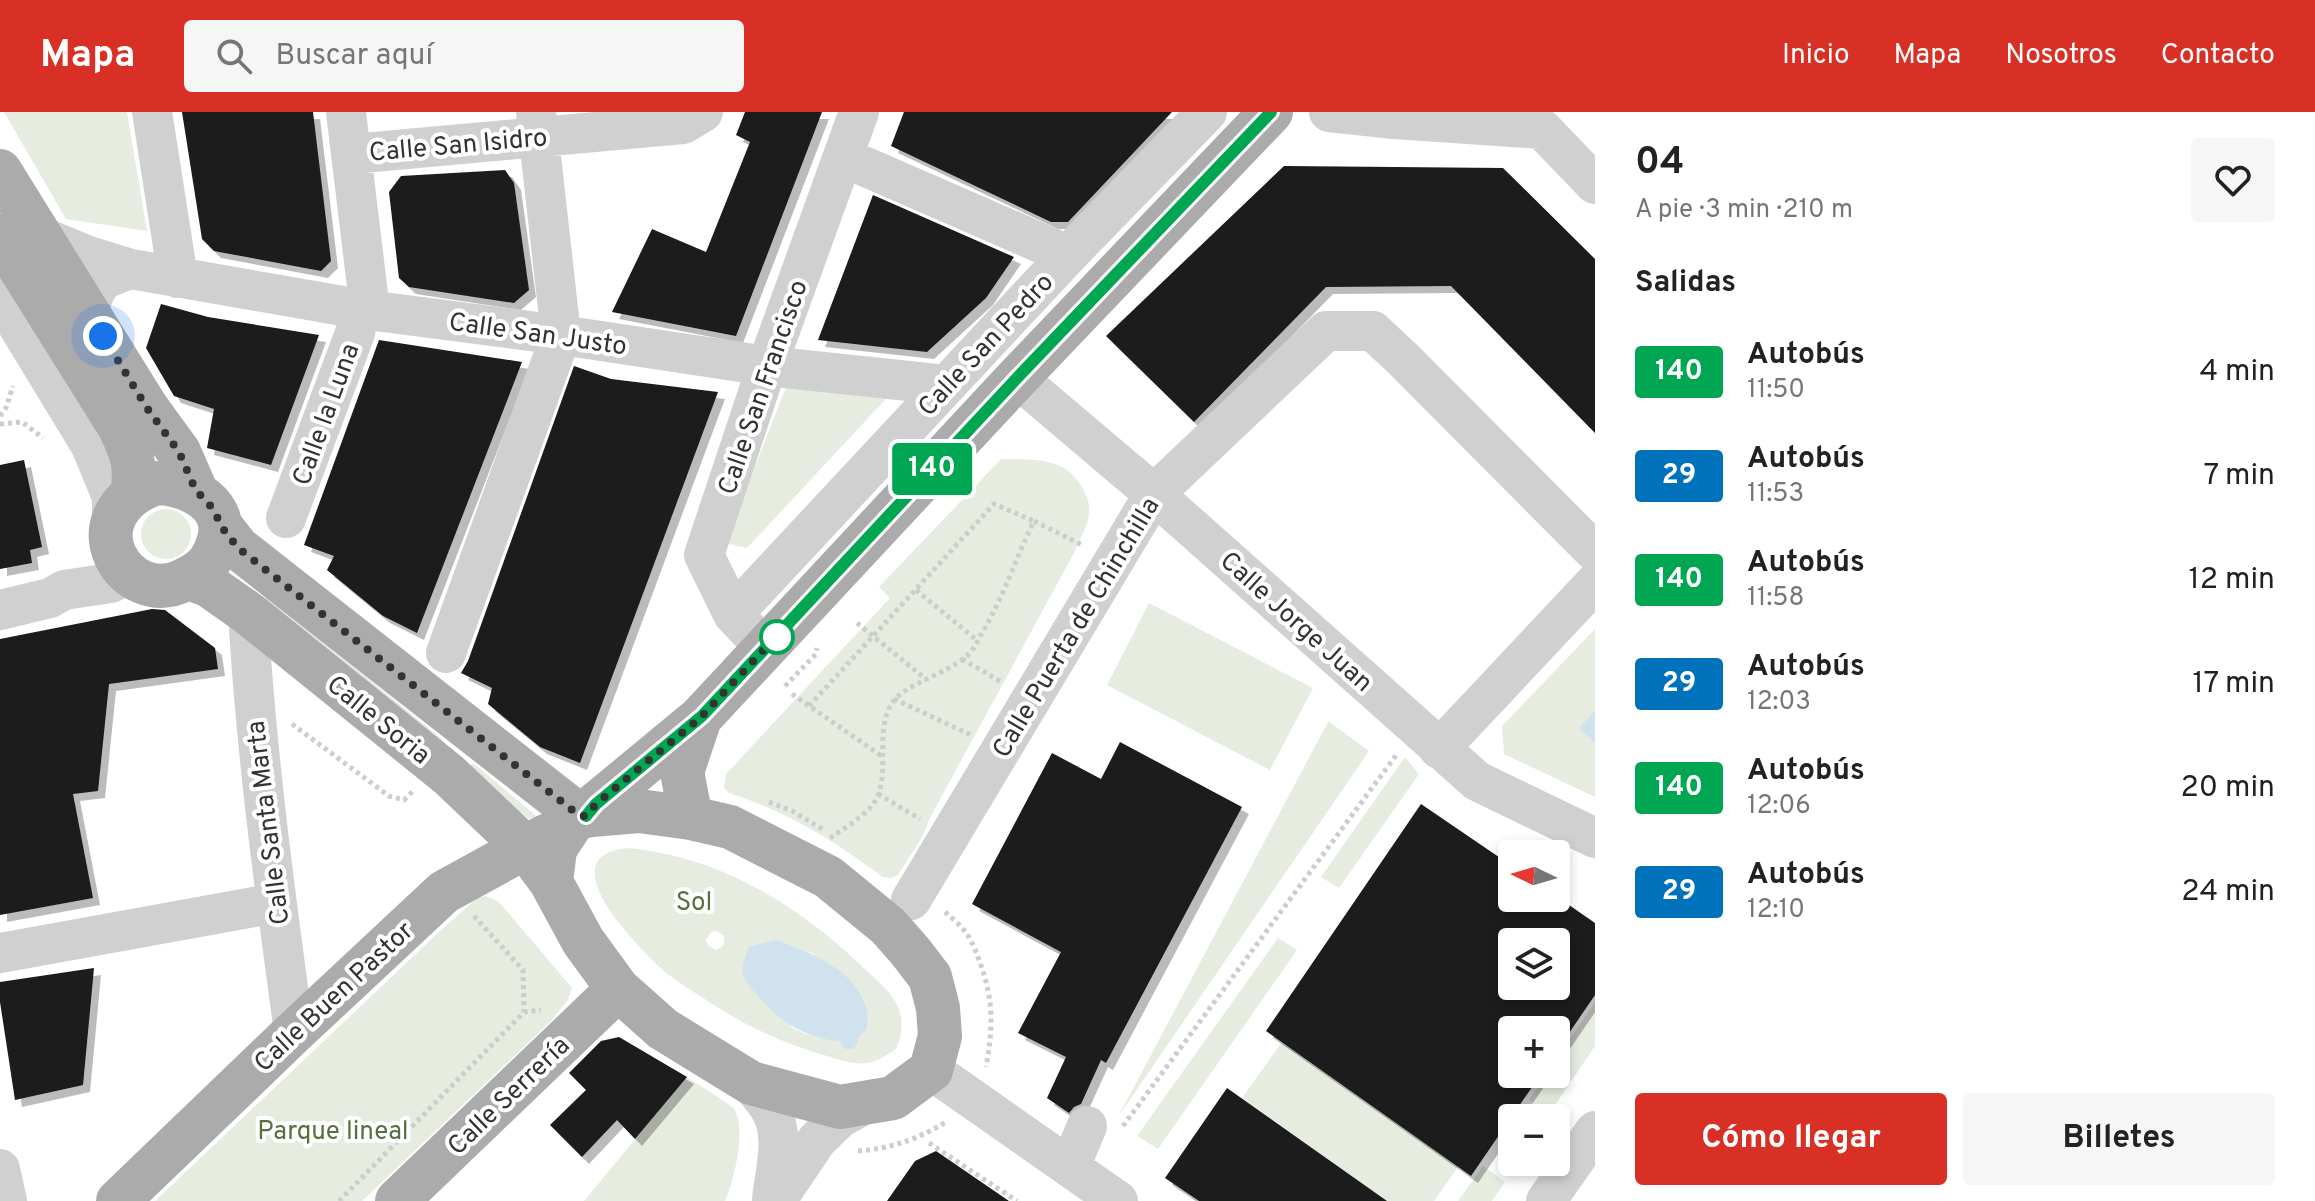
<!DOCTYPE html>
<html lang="es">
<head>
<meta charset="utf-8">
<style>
  body { margin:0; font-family:Overpass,sans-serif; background:#f6f6f6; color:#222; height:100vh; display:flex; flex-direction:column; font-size:30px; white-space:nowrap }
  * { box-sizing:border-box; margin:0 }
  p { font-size:26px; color:#767676 }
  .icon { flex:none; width:44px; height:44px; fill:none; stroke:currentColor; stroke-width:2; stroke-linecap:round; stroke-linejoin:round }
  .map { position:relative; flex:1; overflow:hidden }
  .sheet { display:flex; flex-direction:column; background:#fff; width:720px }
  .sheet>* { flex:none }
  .badge { padding:0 16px; border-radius:6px; font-size:28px; line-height:52px }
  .needle { width:52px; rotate:275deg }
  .controls { position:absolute; left:1498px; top:728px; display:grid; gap:16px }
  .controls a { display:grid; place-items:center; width:72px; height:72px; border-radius:8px; background:#fff; box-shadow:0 4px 12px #0003; font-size:40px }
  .you { position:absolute; width:40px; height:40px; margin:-20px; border:6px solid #fff; border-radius:50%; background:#1a73e8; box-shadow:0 0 0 12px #1a73e833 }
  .map>.badge { position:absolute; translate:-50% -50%; box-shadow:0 0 0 4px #fff }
  h2 { padding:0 40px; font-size:30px; line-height:72px }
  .round { display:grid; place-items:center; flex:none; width:84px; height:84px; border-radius:8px; background:#f6f6f6 }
  .summary { display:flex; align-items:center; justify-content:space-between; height:136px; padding:0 40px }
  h1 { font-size:38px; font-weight:700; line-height:60px }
  .button { display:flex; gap:16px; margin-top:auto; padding:16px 40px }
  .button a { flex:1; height:92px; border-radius:8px; background:#d93025; color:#fff; font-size:32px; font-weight:700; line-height:92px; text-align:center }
  .button a+a { background:#f6f6f6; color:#222 }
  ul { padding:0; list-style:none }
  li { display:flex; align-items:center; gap:24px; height:104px; padding:0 40px }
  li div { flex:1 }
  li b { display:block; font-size:30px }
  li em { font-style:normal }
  li .badge { min-width:88px; font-weight:700; text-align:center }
  header { display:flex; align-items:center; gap:48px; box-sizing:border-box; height:112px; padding:0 40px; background:#d93025; color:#fff }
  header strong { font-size:38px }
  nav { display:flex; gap:44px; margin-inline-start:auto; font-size:28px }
  .search { width:560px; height:72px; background:#f6f6f6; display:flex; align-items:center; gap:20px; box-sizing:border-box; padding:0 28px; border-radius:8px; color:#767676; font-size:30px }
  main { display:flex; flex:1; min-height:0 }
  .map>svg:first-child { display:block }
  .green { fill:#e6ecdf; fill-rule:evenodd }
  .water { fill:#cfe2ee }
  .building { fill:#1a1a1a; fill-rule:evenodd; filter:url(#shadow) }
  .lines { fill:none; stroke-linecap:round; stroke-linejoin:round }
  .path { stroke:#cdcdcd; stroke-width:5; stroke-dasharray:4 4; stroke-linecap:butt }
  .minor { stroke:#d0d0d0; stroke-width:40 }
  .major { stroke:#ababab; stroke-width:44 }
  .line-casing { stroke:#fff; stroke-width:18 }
  .line { stroke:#00a651; stroke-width:12 }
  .walk { stroke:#333; stroke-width:8; stroke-dasharray:0 14.4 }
  .stop-dot { fill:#fff; stroke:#00a651; stroke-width:4 }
  .labels { text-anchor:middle; stroke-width:8; stroke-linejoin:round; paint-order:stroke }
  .street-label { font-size:26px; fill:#333; stroke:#fff }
  .park-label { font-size:26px; fill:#56703f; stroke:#fff }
</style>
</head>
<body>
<header>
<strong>Mapa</strong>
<div class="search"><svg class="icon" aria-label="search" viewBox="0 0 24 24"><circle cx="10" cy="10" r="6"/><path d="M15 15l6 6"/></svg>Buscar aquí</div>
<nav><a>Inicio</a><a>Mapa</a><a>Nosotros</a><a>Contacto</a></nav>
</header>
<main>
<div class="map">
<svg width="1595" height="1089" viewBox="0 0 1595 1089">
  <defs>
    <filter id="shadow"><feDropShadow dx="7" dy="7" stdDeviation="0" flood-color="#0004"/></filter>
  </defs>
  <rect width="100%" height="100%" fill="#fff"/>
  <path class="green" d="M 4,0 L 127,0 L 147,119 L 66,107 Z
    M 790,265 L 897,275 L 747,436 L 725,431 Z
    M 1001,347 C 1034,348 1066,344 1083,377 C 1087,385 1090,391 1089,400 C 1089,413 1078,429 1074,441 L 932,702 L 922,725 L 898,763 L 891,766 L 883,765 C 832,727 790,701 729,681 L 724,676 L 726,662 L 890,486 L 879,475 Z
    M141 422a25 25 0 1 1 50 0a25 25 0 1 1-50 0Z
    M 267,483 L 443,628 L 440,633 L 264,488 Z
    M 1149,491 L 1313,576 L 1270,658 L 1107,573 Z
    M 1595,517 L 1595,685 L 1504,642 L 1502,614 Z
    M 1328,609 L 1369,639 L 1118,1005 L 1328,610 Z
    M 1405,645 L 1419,662 L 1339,776 L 1321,765 Z
    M 473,651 L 539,706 L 534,711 L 468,657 Z
    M 630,736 C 653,739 674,743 696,750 C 761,771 817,811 866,858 C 877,868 892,881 898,895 C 904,909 902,923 896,937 C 888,942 878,949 869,951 C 855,953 840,948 827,944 C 780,931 740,911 700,884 C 690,877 679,871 669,863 C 643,841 542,742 630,736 ZM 717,819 L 724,824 L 724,830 L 722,835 L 716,838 L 708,833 L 706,828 L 711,820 ZM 775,828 L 814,842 L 842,936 L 840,929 L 806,922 L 791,915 Z
    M 486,784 L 499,790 L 572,876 L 568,888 L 551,909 L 362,1089 L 155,1089 L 441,818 L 477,786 Z
    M 1278,826 L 1297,838 L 1158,1037 L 1137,1024 Z
    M 1595,890 L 1595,934 L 1549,1002 L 1529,988 L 1547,962 L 1556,962 L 1556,948 Z
    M 1282,930 L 1458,1055 L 1434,1089 L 1387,1089 L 1242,986 Z
    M 687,965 C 696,972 728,990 734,997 C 747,1016 734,1069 725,1089 L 584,1089 Z
    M 1483,1054 L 1505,1070 L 1492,1089 L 1458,1089 Z"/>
  <path class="water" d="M 1595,599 L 1595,631 L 1579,616 Z
    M 775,828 C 809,839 859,859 867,899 C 868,905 867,913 866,918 L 858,926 L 857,932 L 853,937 L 845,937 L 839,929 C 806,926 781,911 760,886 C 755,880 747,873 744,866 C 740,856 745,845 749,835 Z"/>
  <path class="building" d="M 182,0 L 313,0 L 331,149 L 321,159 L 214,139 L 202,127 Z
    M 745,0 L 822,0 L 736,224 L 612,200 L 652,117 L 706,140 L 750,30 L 736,23 Z
    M 904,0 L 1172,0 L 1068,110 L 1051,110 L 891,34 Z
    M 1284,54 L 1503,56 L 1595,147 L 1595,321 L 1451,174 L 1326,175 L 1194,310 L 1106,224 Z
    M 505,58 L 514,71 L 529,178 L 514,191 L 409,175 L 399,166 L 389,80 L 401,64 Z
    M 873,83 L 1014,145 L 986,186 L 927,240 L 818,228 Z
    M 161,192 L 208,205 L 319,223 L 271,353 L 207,336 L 214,297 L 174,284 L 146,236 Z
    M 379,228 L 522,250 L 417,521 L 383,504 L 327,458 L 334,444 L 304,433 Z
    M 574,254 L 611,267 L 718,280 L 580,651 L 540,635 L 488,592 L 492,576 L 461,561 L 468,549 Z
    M 24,348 L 42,435 L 30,438 L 32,451 L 0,457 L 0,353 Z
    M 152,497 L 165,498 L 215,536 L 218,557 L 109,572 L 98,679 L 73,682 L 93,786 L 0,803 L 0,527 Z
    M 1120,630 L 1242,695 L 1106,951 L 1101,948 L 1081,992 L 1074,995 L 1069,1001 L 1047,986 L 1066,945 L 1018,921 L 1061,840 L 972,792 L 1052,641 L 1101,667 Z
    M 1421,692 L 1512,754 L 1512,786 L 1556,784 L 1595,811 L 1595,883 L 1556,940 L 1556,918 L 1512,918 L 1512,962 L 1541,962 L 1471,1064 L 1266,919 ZM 1512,830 L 1556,830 L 1556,874 L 1512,874 Z
    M 94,856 L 83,973 L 15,988 L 0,890 L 0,870 Z
    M 619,925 L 687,965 L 635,1027 L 617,1008 L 582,1045 L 550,1013 L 586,978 L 569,961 L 601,929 Z
    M 1227,976 L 1387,1089 L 1199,1089 L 1165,1066 Z
    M 936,1039 L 1009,1089 L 887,1089 L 915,1049 Z"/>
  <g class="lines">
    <path class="path" d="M 0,304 L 6,296 L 13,274
      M 0,312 L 22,310 L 43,326
      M 916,478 L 978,529
      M 857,511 L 927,568
      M 962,547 L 1003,571
      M 785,574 L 816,542 L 817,536
      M 792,582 L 883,645
      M 894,587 L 971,623
      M 809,594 L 994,392 L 1034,409
      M 292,612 L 389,684 L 404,688 L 414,678
      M 878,682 L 920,707
      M 769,690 L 792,699 L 824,718
      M 830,726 C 843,717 858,708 869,697 C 895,671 872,622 892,591 C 904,572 950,561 969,542 C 975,536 978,528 982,521 C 1003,486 1016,446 1034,409 L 1082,433
      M 945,800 C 951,805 958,811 963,817 C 971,826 976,839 980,851 C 994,888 993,917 986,955
      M 474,804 L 523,858 L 524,900
      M 1123,1014 L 1397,642
      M 929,1031 L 1017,1089
      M 858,1039 C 892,1036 916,1028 946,1010
      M 339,1089 L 524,900 L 541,898"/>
    <path class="minor" d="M 152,0 L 178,166
      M 346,0 L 370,199
      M 1329,0 L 1394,7 L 1542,17 L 1595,72
      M 352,42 L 683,12 L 703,0
      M 843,45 L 1068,143
      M 40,124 L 86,143 L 131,157 C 100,168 98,167 88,200
      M 131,157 L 360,197 L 561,223 L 767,254 L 946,273
      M 0,184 L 91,334 L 112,385 L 112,408
      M 1017,266 L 1154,382 L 1477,669 L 1595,726
      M 286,406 L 355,221 L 360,197
      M 0,498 L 50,486 L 64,478 L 111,471 L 127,461
      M 248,501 C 256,641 275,780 294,920
      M 733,502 L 1068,143 L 1207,0
      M 749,519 L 733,502 L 704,443 L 767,254 L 859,0
      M 446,541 L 561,223 L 536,0
      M 1439,637 L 1595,471
      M 911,788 L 1154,382 L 1326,219 L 1373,219 L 1403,247 L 1595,440
      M 0,841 L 276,791
      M 931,958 L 1118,1089
      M 751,971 C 757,980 765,988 770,997 C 786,1023 775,1059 772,1087
      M 1070,1055 L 1087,1014
      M 0,1057 L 7,1089
      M 776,1089 L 817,1028 L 840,1006 L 869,990
      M 1546,1089 L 1595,1019"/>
    <path class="major" d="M 0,59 L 147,296 L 179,340 L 196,379
      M 0,124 L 119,314 C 132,341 137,353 132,383
      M 156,371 C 190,371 233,394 217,434 C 211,452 201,460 184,468 C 125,498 68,403 156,371 Z
      M 220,413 L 238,436 L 580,704
      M 189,466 L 208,473 L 248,501 L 449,663 L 526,736 L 551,770 L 583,829 L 618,877 L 663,917 L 751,971 L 840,995 L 893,986 L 931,958 L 940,924 L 938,896 L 930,865 L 910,839 L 888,814 L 828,765 L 730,715 L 691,706 L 639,699 L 580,704 L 572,711 L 555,737 L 551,770
      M 586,704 L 596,692 L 700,606 L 1017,266 L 1271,0
      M 691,706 L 682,660 L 700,606
      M 118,1089 L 294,920 L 444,780 L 548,723
      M 397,1089 L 618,877"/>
  </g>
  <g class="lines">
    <g class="line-casing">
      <path id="line" d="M 586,704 L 596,692 L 702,604 L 1017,266 L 1271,0"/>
    </g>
    <use href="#line" class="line"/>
    <path class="walk" d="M 103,224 L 147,296 L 179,340 L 196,379 L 207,389 L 216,402 L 220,413 L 238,436 L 580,704 L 586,704 L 596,692 L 700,606 L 786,514 L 777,525"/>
  </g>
  <circle class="stop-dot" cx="777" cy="525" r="16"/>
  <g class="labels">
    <g class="street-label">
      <text transform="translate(458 32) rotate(-5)" y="9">Calle San Isidro</text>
      <text transform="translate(538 221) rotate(8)" y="9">Calle San Justo</text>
      <text transform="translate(985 232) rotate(-47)" y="9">Calle San Pedro</text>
      <text transform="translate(762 275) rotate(-71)" y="9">Calle San Francisco</text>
      <text transform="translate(325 302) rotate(-70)" y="9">Calle la Luna</text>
      <text transform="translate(1297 509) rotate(42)" y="9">Calle Jorge Juan</text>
      <text transform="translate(1075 515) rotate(-59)" y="9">Calle Puerta de Chinchilla</text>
      <text transform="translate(379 607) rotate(39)" y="9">Calle Soria</text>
      <text transform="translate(267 711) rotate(-97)" y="9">Calle Santa Marta</text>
      <text transform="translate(333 884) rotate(-43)" y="9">Calle Buen Pastor</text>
      <text transform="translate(508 983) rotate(-44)" y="9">Calle Serrería</text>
    </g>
    <g class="park-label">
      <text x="694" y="798">Sol</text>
      <text x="333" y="1027">Parque lineal</text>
    </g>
  </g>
</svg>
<div class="controls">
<a><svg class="needle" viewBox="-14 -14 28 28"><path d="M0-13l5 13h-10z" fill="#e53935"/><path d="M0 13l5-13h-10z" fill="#767676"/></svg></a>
<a><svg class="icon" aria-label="layers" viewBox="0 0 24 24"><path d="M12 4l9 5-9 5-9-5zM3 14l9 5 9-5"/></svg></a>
<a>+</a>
<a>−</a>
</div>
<div class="you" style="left:103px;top:224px"></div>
<b class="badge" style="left:932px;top:357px;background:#00a651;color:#fff">140</b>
</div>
<section class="sheet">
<div class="summary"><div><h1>04</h1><p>A pie · 3 min · 210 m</p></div><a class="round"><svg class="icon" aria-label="heart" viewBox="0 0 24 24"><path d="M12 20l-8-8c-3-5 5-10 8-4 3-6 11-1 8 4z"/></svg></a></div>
<h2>Salidas</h2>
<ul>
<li><span class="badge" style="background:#00a651;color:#fff">140</span><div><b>Autobús</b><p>11:50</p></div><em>4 min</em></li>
<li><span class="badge" style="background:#0072bc;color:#fff">29</span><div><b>Autobús</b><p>11:53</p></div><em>7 min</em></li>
<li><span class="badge" style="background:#00a651;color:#fff">140</span><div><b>Autobús</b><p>11:58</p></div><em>12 min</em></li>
<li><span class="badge" style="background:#0072bc;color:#fff">29</span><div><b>Autobús</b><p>12:03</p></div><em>17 min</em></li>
<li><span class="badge" style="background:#00a651;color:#fff">140</span><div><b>Autobús</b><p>12:06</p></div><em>20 min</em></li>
<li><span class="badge" style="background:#0072bc;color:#fff">29</span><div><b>Autobús</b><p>12:10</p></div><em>24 min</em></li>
</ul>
<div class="button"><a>Cómo llegar</a><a>Billetes</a></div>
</section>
</main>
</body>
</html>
